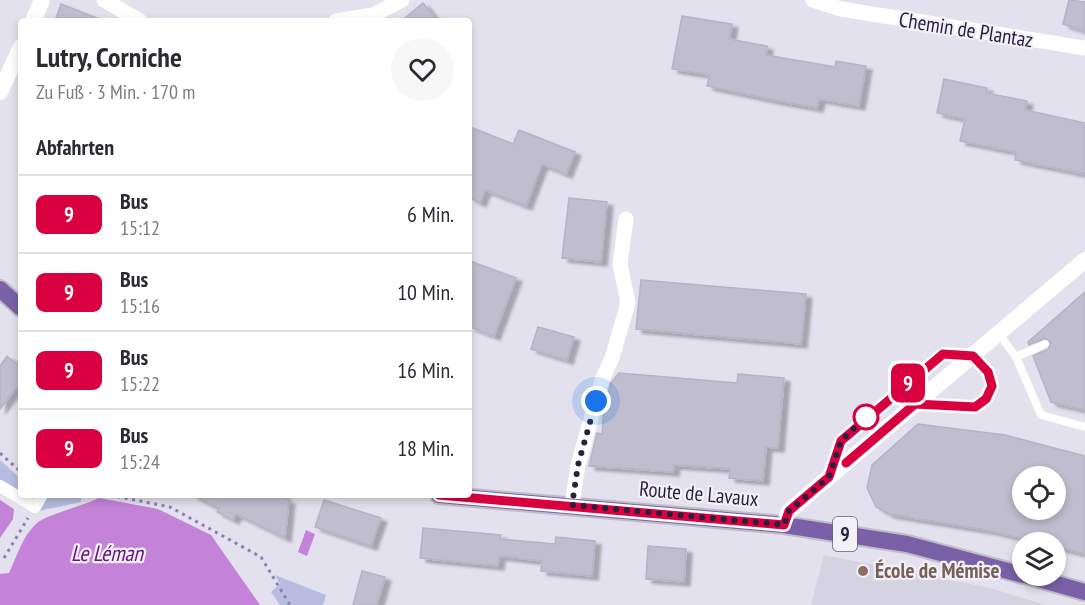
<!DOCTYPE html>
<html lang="de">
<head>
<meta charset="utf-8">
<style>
  body { margin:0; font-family:"PT Sans Narrow",sans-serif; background:#f7f7f7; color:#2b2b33; height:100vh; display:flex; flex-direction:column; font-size:22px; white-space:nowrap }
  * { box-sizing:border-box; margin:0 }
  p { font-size:20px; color:#7c7c81 }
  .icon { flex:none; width:33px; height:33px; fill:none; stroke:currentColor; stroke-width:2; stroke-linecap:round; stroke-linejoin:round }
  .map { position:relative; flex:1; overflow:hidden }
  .details { position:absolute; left:18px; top:18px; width:454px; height:480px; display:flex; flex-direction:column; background:#fff; border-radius:6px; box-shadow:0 3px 9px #0003 }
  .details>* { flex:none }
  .badge { padding:0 12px; border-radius:9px; font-size:21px; line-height:39px }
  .buttons { position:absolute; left:1012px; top:466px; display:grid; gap:12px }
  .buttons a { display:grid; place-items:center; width:54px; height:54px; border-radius:50%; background:#fff; box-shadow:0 3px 9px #0003; font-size:30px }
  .you { position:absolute; width:30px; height:30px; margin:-15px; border:4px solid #fff; border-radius:50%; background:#1a73e8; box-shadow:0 0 0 9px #1a73e833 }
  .map>.badge { position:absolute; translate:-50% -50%; box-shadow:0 0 0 3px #fff }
  h2 { padding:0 18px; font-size:22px; line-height:54px }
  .round { display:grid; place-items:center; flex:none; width:63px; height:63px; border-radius:32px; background:#f7f7f7 }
  .headline { display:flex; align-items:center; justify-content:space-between; height:102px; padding:0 18px }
  h1 { font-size:28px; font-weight:700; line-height:45px }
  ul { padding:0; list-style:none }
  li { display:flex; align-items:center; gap:18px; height:78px; padding:0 18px; border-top:2px solid #e1e1e2 }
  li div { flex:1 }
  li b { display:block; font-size:22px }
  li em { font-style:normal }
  li .badge { min-width:66px; font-weight:700; text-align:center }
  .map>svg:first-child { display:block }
  .built { fill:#d5d2e1 }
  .green { fill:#b7bce0 }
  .water { fill:#c483d8 }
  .building { fill:#bfbdce; stroke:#b6b2c7; stroke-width:1.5; fill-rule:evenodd; filter:url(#shadow) }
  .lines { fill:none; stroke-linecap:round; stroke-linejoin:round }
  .primary-casing { stroke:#bfbcc5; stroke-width:20 }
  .path { stroke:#8e7eb4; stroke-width:3; stroke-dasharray:3 4.5; stroke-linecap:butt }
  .service { stroke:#fff; stroke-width:8 }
  .pedestrian { stroke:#fff; stroke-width:12 }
  .minor { stroke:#fff; stroke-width:15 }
  .tertiary { stroke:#fff; stroke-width:16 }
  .primary { stroke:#7a61a7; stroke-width:16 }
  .line-casing { stroke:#fff; stroke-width:14 }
  .line { stroke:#d8003f; stroke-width:9 }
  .walk { stroke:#2a1f3f; stroke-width:6; stroke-dasharray:0 10.8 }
  .stop-dot { fill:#fff; stroke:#d8003f; stroke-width:3 }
  .education-dot { fill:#8d6e63; stroke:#f2f1f9; stroke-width:2 }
  .labels { text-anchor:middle; stroke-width:4.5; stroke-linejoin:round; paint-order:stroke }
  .shield { fill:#f2f1f9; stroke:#665e77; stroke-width:1.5 }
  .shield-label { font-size:20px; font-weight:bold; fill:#2a1f3f }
  .street-label { font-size:21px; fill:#2a1f3f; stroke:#f2f1f9 }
  .education-label { font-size:21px; font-weight:bold; fill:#785e54; stroke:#f2f1f9; text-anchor:start }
  .water-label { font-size:22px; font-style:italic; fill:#691381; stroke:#f2f1f9 }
</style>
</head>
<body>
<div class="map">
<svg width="1085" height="605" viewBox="0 0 1085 605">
  <defs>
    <filter id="shadow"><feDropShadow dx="6" dy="4" stdDeviation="1.5" flood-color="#0004"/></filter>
  </defs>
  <rect width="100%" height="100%" fill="#e3e1ed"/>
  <path class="built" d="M 824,555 L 990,588 L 1046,605 L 811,605 Z"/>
  <path class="green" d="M 0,460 L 21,479 L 21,495 L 81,496 L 81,502 L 39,511 L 0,489 Z
    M 275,575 L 326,595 L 323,605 L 280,605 L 271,592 L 280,584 Z"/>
  <path class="water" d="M 99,498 L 158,509 L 211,535 L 260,605 L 0,605 L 0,574 L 9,573 C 17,556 23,535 37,523 C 46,515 85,505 99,498 Z
    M 0,500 L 14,509 L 13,519 L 0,538 Z
    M 306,530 L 315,534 L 307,556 L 298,552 Z"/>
  <path class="building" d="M 1069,0 L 1085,2 L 1085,31 L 1063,24 Z
    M 423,3 L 437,21 L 401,21 Z
    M 61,4 L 102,20 L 102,21 L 55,21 Z
    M 682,16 L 732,24 L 729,39 L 767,46 L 766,55 L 835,67 L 836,61 L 866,66 L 859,106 L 819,99 L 817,108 L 778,101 L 707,86 L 710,75 L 672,69 Z
    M 944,79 L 987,88 L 986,93 L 1027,101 L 1025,110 L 1085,123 L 1085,174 L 1015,160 L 1016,152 L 960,141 L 965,119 L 937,113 Z
    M 470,127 L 513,144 L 519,130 L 575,152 L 566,174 L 542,164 L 526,206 L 485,190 L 480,203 L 470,198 Z
    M 569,198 L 607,202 L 601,262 L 562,258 Z
    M 470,261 L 516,278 L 494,336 L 470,327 Z
    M 641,280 L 806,294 L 801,344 L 636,329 Z
    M 1085,292 L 1085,410 L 1051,402 L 1033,356 L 1048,349 L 1051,342 L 1045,338 L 1029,345 L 1028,342 Z
    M 538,327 L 574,337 L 567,360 L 531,349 Z
    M 7,356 L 21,367 L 21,382 L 0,409 L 0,366 Z
    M 619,373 L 737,383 L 738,374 L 784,378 L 778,448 L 766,447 L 763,481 L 729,478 L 730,469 L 674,465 L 673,472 L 589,466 L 597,433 L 602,434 L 604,407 L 611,383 Z
    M 918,424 L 1005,435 L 1085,456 L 1085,554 L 1056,547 L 1056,543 L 1040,543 L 992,531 L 889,514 L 876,507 L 867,488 L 872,465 ZM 1023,477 L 1056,477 L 1056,510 L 1023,510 Z
    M 192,495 L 284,495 L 284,499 L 289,500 L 285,538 L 236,514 L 233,520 L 217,512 L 219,509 Z
    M 324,500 L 381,518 L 371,546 L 315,527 Z
    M 423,528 L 501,535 L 500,539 L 555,544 L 556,537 L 595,541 L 592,576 L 541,571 L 542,561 L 499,556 L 498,566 L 420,558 Z
    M 648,546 L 686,549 L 684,582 L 646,579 Z
    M 362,571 L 385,577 L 377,605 L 353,605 Z"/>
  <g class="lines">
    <g class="primary-casing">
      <path id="primary" d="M 0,289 L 21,308
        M 439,495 L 784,525 L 907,544 L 1023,575
        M 1028,576 L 1085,592"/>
    </g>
    <path class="path" d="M 0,453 L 21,472
      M 110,495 L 170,507 L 261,557 L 290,605
      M 4,558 L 28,518"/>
    <path class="service" d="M 1000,335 L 1016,357 L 1041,415 L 1085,427
      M 1016,357 L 1045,344
      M 831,469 L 841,441 L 943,354 L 973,356 L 988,372 L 992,386 C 977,418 949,407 919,404"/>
    <path class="pedestrian" d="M 0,486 L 35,507 L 42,495"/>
    <path class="minor" d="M 104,0 L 140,21
      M 813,0 L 841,9 L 1085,48
      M 336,21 L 373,15 L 402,0
      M 572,505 L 578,465 L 602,380 L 612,358 L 628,303 L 620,264 L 626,219"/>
    <path class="tertiary" d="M 33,21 L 42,0
      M 0,92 L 21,47
      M 784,525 L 789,511 L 1085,260"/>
    <use href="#primary" class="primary"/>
  </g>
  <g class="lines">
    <g class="line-casing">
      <path id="line" d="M 439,495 L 784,525 L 789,511 L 829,477 L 841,441 L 943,354 L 973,356 L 988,372 L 992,386 L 986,399 L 975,407 L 915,404 L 846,463"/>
    </g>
    <use href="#line" class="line"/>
    <path class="walk" d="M 596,401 L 578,465 L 572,505 L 784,525 L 789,511 L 829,477 L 841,441 L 866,417"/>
  </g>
  <circle class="stop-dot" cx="866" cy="417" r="12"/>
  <circle class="education-dot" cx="863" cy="571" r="6"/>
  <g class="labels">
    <rect class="shield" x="833" y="517" width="24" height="34" rx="4.5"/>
    <g class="shield-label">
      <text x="845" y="541">9</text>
    </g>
    <g class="street-label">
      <text transform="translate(966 30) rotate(9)" y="7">Chemin de Plantaz</text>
      <text transform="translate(699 494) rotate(5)" y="7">Route de Lavaux</text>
    </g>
    <g class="education-label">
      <text x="875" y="578">École de Mémise</text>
    </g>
    <g class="water-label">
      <text x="107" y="561">Le Léman</text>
    </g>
  </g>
</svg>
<div class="buttons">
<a><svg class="icon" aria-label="locate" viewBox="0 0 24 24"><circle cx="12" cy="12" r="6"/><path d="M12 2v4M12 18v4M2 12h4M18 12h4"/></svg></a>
<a><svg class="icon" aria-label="layers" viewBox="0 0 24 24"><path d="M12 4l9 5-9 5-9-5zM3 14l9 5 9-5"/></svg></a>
</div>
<div class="you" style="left:596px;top:401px"></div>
<b class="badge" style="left:908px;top:383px;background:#d8003f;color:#fff">9</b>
<section class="details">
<div class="headline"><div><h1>Lutry, Corniche</h1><p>Zu Fuß · 3 Min. · 170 m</p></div><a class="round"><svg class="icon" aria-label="heart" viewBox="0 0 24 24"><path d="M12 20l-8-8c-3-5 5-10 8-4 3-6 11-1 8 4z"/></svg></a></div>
<h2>Abfahrten</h2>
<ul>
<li><span class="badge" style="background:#d8003f;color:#fff">9</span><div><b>Bus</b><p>15:12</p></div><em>6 Min.</em></li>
<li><span class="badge" style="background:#d8003f;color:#fff">9</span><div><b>Bus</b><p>15:16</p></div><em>10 Min.</em></li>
<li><span class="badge" style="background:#d8003f;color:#fff">9</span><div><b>Bus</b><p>15:22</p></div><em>16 Min.</em></li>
<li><span class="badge" style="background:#d8003f;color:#fff">9</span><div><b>Bus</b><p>15:24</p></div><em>18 Min.</em></li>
</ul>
</section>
</div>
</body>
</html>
